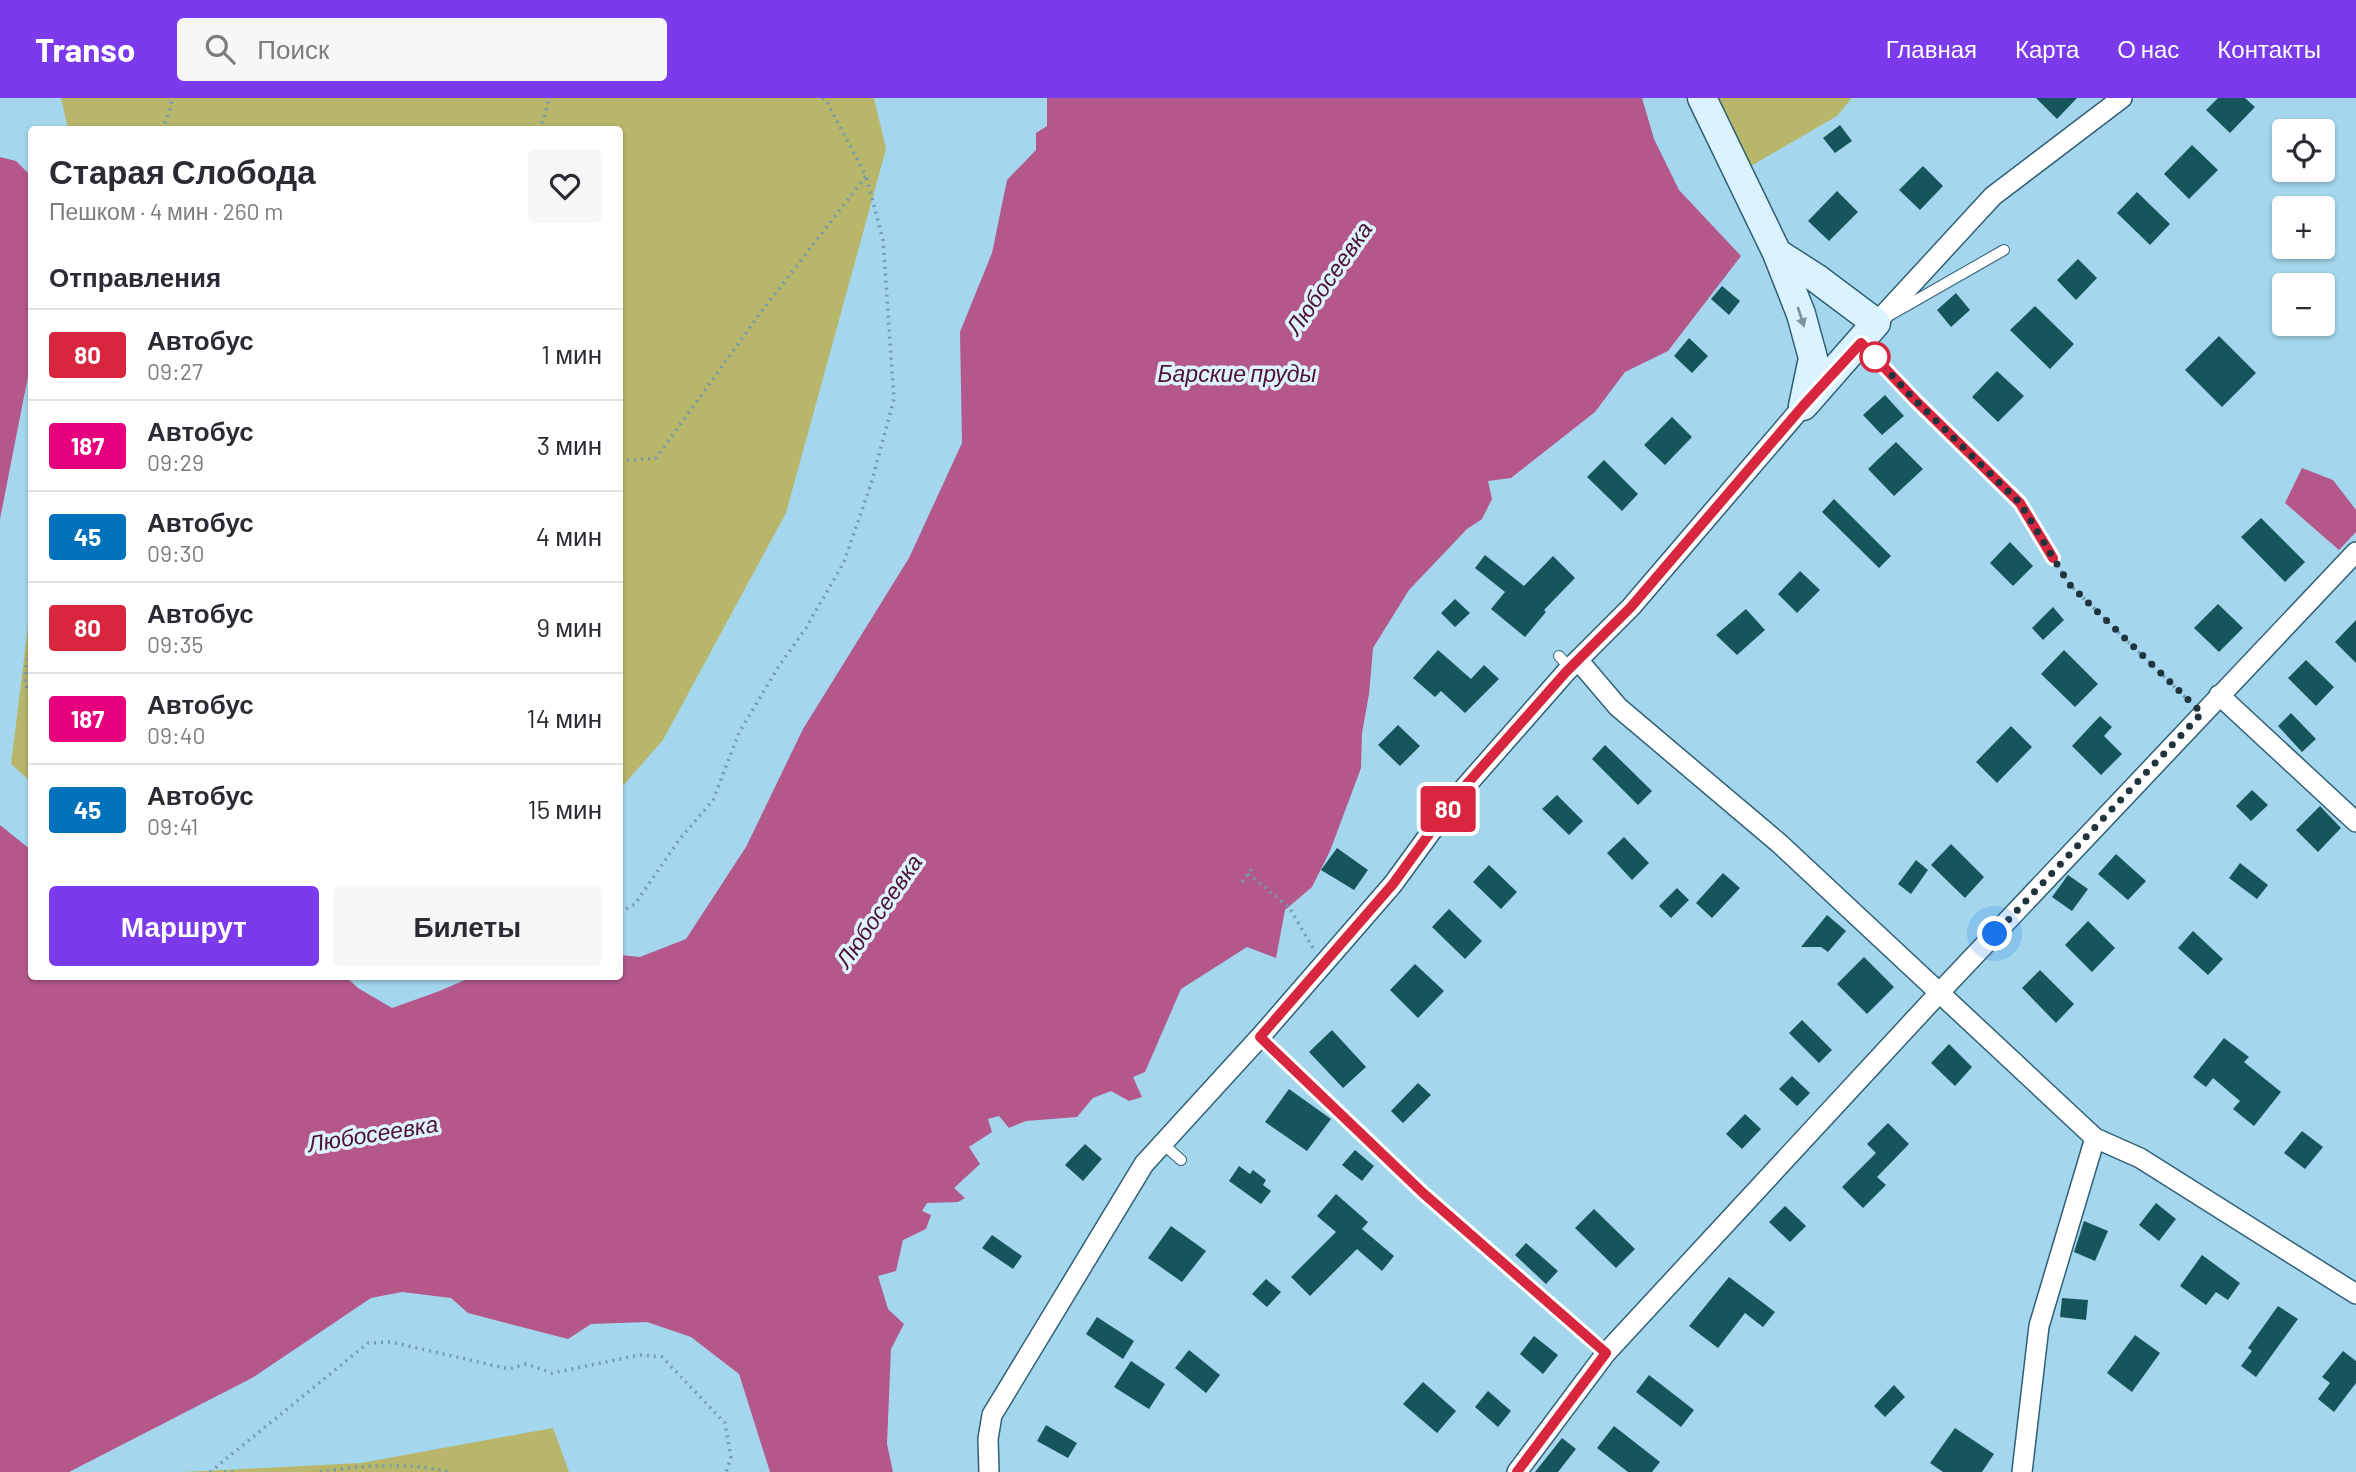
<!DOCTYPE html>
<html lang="ru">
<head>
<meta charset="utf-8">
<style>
  body { margin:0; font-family:Barlow,sans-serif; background:#f7f7f7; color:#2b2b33; height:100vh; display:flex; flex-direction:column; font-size:26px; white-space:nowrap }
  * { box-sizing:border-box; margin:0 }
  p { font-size:23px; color:#7c7c81 }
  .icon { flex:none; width:38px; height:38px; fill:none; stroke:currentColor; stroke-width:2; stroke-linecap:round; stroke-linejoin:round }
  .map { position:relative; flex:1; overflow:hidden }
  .drawer { position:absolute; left:28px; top:28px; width:595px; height:854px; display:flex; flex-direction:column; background:#fff; border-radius:7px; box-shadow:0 2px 5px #0004 }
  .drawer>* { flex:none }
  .badge { padding:0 14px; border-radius:5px; font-size:24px; line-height:46px }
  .controls { position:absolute; left:2272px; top:21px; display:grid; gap:14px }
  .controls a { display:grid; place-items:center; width:63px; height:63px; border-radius:7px; background:#fff; box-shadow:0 2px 5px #0004; font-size:35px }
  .you { position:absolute; width:35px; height:35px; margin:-18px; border:5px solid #fff; border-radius:50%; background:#1a73e8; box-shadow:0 0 0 10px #1a73e833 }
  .map>.badge { position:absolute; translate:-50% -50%; box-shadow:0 0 0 4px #fff }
  h2 { padding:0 21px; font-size:26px; line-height:63px }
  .round { display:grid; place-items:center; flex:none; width:74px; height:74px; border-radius:7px; background:#f7f7f7 }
  .head { display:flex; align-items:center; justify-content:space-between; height:119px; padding:0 21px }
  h1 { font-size:33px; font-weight:600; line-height:52px }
  .action { display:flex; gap:14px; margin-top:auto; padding:14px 21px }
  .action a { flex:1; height:80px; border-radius:7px; background:#7c3aed; color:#fff; font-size:28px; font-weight:600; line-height:80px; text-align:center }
  .action a+a { background:#f7f7f7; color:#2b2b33 }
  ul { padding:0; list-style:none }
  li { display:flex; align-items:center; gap:21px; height:91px; padding:0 21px; border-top:2px solid #e1e1e2 }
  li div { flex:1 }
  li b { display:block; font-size:26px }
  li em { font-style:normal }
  li .badge { min-width:77px; font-weight:700; text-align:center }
  header { display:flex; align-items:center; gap:42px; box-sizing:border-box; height:98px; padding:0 35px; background:#7c3aed; color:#fff }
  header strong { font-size:33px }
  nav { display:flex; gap:38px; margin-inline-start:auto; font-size:24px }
  .search { width:490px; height:63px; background:#f7f7f7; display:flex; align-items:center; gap:18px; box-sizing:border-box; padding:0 24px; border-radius:7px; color:#7c7c81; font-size:26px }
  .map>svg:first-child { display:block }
  .green { fill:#b8b66a }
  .water { fill:#b4588b }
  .building { fill:#17555d }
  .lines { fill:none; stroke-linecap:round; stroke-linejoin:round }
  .lane-casing { stroke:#306075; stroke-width:12 }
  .street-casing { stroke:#306075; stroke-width:22 }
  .secondary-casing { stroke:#306075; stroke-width:31 }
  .path { stroke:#749bad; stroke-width:3.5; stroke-dasharray:2 5; stroke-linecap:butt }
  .lane { stroke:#fff; stroke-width:10 }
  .street { stroke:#fff; stroke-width:19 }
  .secondary { stroke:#dbf3fe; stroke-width:28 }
  .oneway { fill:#7e949e }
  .line-casing { stroke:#fff; stroke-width:16 }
  .line { stroke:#d7263d; stroke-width:10 }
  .walk { stroke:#20343d; stroke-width:7; stroke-dasharray:0 12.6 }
  .stop-dot { fill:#fff; stroke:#d7263d; stroke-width:3.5 }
  .labels { text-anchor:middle; stroke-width:7; stroke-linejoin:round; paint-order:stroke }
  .water-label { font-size:23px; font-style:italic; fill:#4d1135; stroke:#dff3fc }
</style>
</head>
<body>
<header>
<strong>Transo</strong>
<div class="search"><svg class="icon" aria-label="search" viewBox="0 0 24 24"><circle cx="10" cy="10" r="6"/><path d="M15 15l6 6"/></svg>Поиск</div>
<nav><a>Главная</a><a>Карта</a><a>О нас</a><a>Контакты</a></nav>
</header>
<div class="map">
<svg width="2356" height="1374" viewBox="0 0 2356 1374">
  <rect width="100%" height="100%" fill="#a4d7ee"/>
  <path class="green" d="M 61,0 L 874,0 L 886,51 L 786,415 L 663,642 L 620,691 L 620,32 L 68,31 Z
    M 1714,0 L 1852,0 L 1837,18 L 1744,72 Z
    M 31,505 L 31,684 L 11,666 Z
    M 553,1330 L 569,1374 L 184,1374 L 361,1365 Z"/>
  <path class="water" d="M 1047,0 L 1642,0 L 1654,41 L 1679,92 L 1741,158 L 1668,253 L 1625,274 L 1595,314 L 1511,380 L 1488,383 L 1492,401 L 1482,421 L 1467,431 L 1409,492 L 1373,550 L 1369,596 L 1362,635 L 1361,670 L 1330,753 L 1312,789 L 1285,812 L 1276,860 L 1247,849 L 1181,891 L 1145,974 L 1133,979 L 1142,999 L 1129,1003 L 1111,993 L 1093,1000 L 1077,1019 L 1026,1023 L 1009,1030 L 999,1018 L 988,1021 L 992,1034 L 969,1049 L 980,1066 L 954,1090 L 965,1100 L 958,1104 L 927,1105 L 922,1113 L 931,1117 L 926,1131 L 903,1142 L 896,1173 L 878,1178 L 888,1211 L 904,1226 L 891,1251 L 887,1346 L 893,1374 L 770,1374 L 739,1276 L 691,1239 L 647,1224 L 591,1226 L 568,1241 L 468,1215 L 451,1200 L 402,1194 L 371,1200 L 252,1280 L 69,1374 L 0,1374 L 0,727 L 31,752 L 32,878 L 346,879 L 358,890 L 392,910 L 437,894 L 472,879 L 620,878 L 620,857 L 640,859 L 686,841 L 746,749 L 803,631 L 909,460 L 962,345 L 960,234 L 992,155 L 1007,82 L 1036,52 L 1036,35 L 1047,28 Z
    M 0,59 L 16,63 L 31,78 L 31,263 L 0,421 Z
    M 2302,370 L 2333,382 L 2356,412 L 2356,434 L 2339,452 L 2285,405 Z"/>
  <path class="building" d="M 2036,0 L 2077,0 L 2057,21 Z
    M 2218,0 L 2245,0 L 2255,9 L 2230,35 L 2206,12 Z
    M 1840,27 L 1852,43 L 1835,55 L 1823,40 Z
    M 2192,47 L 2218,72 L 2189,101 L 2164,76 Z
    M 1923,68 L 1943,88 L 1920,112 L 1899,92 Z
    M 1837,93 L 1858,114 L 1829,143 L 1808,123 Z
    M 2137,94 L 2170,126 L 2150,147 L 2117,115 Z
    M 2078,161 L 2097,180 L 2076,202 L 2057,182 Z
    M 1722,188 L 1740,203 L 1729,217 L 1711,201 Z
    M 1956,195 L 1970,212 L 1951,229 L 1937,212 Z
    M 2035,208 L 2074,246 L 2050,271 L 2010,232 Z
    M 2219,238 L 2256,275 L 2222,309 L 2185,272 Z
    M 1689,240 L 1708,258 L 1692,275 L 1674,258 Z
    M 1997,273 L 2024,298 L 1998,324 L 1972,299 Z
    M 1885,297 L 1904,318 L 1882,337 L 1863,317 Z
    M 1672,319 L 1692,339 L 1665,367 L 1644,347 Z
    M 1896,344 L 1923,371 L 1894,398 L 1868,371 Z
    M 1604,362 L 1638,396 L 1622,413 L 1587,379 Z
    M 1834,401 L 1891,458 L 1879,470 L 1822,414 Z
    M 2261,420 L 2305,464 L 2285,484 L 2241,439 Z
    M 2010,444 L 2033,468 L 2013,488 L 1990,465 Z
    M 1485,457 L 1524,488 L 1553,458 L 1575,480 L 1544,512 L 1546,514 L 1525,539 L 1491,511 L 1505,494 L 1475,470 Z
    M 1800,473 L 1820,492 L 1797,515 L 1778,496 Z
    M 1455,501 L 1470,515 L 1455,529 L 1441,515 Z
    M 2218,506 L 2243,530 L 2219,554 L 2194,530 Z
    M 2053,509 L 2064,522 L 2043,542 L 2032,530 Z
    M 1746,511 L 1765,532 L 1737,557 L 1716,537 Z
    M 2356,522 L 2356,565 L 2335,544 Z
    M 1438,552 L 1471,581 L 1484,567 L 1499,581 L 1465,615 L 1441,593 L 1435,599 L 1413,580 Z
    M 2064,552 L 2098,586 L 2075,609 L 2041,576 Z
    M 2306,562 L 2334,589 L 2316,608 L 2288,580 Z
    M 2291,615 L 2316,641 L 2302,654 L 2278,628 Z
    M 2100,618 L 2112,629 L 2104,638 L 2122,656 L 2101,677 L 2072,648 Z
    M 1398,627 L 1420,648 L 1400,668 L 1378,647 Z
    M 2011,628 L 2032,649 L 1997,685 L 1976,664 Z
    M 1605,647 L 1652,693 L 1638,707 L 1592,661 Z
    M 2252,692 L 2268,707 L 2251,723 L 2236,708 Z
    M 1557,697 L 1583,723 L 1569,737 L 1542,711 Z
    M 2320,708 L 2341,730 L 2318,754 L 2296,732 Z
    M 1624,739 L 1649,765 L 1632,782 L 1607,755 Z
    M 1951,746 L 1984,779 L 1965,800 L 1931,767 Z
    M 1337,750 L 1368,772 L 1354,792 L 1321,772 Z
    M 2116,756 L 2146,783 L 2128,802 L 2098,776 Z
    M 1916,762 L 1928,772 L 1911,796 L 1898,786 Z
    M 2240,765 L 2268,787 L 2257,801 L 2229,780 Z
    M 1489,767 L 1517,794 L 1501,811 L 1473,784 Z
    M 1723,775 L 1740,790 L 1712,820 L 1696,805 Z
    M 2068,777 L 2088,791 L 2072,813 L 2052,799 Z
    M 1677,790 L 1689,802 L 1671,820 L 1659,808 Z
    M 1449,811 L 1482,843 L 1465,861 L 1432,829 Z
    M 1827,817 L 1846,833 L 1828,854 L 1821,849 L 1801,849 Z
    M 2088,823 L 2115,850 L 2092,874 L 2065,847 Z
    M 2193,833 L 2223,861 L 2208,877 L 2178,850 Z
    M 1864,859 L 1894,889 L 1867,916 L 1837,886 Z
    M 1415,866 L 1444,893 L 1418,920 L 1390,892 Z
    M 2040,872 L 2074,906 L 2056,925 L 2022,890 Z
    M 1802,922 L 1832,952 L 1819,965 L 1789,935 Z
    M 1332,932 L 1366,969 L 1343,990 L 1309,954 Z
    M 2224,940 L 2249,959 L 2244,964 L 2281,994 L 2254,1028 L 2233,1011 L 2240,1003 L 2213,980 L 2206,989 L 2193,979 Z
    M 1949,946 L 1972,969 L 1955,988 L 1931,965 Z
    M 1792,978 L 1810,995 L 1797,1008 L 1779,991 Z
    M 1418,985 L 1431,997 L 1403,1025 L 1391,1013 Z
    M 1289,991 L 1331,1021 L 1307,1053 L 1265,1024 Z
    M 1745,1016 L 1761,1031 L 1742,1051 L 1726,1036 Z
    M 1888,1025 L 1909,1046 L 1877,1079 L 1886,1087 L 1863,1110 L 1842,1089 L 1876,1055 L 1867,1046 Z
    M 2302,1033 L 2323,1049 L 2305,1071 L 2284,1055 Z
    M 1085,1046 L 1102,1061 L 1083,1083 L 1065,1067 Z
    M 1355,1052 L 1374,1068 L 1362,1083 L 1342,1067 Z
    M 1239,1068 L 1250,1076 L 1253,1072 L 1266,1082 L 1263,1087 L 1271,1093 L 1261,1106 L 1229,1083 Z
    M 1336,1096 L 1368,1124 L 1362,1131 L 1394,1158 L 1382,1173 L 1357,1151 L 1310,1198 L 1291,1179 L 1336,1134 L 1317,1118 Z
    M 2156,1105 L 2176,1121 L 2159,1143 L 2139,1127 Z
    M 1785,1108 L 1806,1128 L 1790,1144 L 1769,1124 Z
    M 1594,1111 L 1635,1151 L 1616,1170 L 1575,1130 Z
    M 2084,1123 L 2108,1133 L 2095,1163 L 2074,1154 Z
    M 1171,1128 L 1206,1153 L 1182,1184 L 1148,1160 Z
    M 992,1137 L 1022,1158 L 1013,1171 L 982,1150 Z
    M 1526,1145 L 1558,1173 L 1546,1186 L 1515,1157 Z
    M 2202,1157 L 2240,1185 L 2228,1202 L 2216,1194 L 2206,1207 L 2180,1188 Z
    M 1729,1179 L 1775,1214 L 1763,1229 L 1745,1215 L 1718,1250 L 1689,1228 Z
    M 1266,1181 L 1281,1194 L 1267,1209 L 1252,1196 Z
    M 2062,1200 L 2088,1202 L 2086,1222 L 2060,1219 Z
    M 2278,1208 L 2298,1221 L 2256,1279 L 2241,1268 L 2252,1253 L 2248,1250 Z
    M 1097,1219 L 1134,1243 L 1123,1261 L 1086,1236 Z
    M 2135,1237 L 2160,1255 L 2132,1294 L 2107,1275 Z
    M 1534,1238 L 1558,1257 L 1543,1276 L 1520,1256 Z
    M 1189,1252 L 1220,1277 L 1206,1295 L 1175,1270 Z
    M 2343,1253 L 2356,1263 L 2356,1285 L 2334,1314 L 2318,1301 L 2330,1285 L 2322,1279 Z
    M 1131,1263 L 1165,1286 L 1149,1311 L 1114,1289 Z
    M 1649,1277 L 1694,1312 L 1681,1329 L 1636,1294 Z
    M 1423,1284 L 1456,1313 L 1437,1335 L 1403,1306 Z
    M 1894,1287 L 1905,1299 L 1885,1319 L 1874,1308 Z
    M 1488,1293 L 1511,1313 L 1498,1329 L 1475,1309 Z
    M 1046,1327 L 1077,1345 L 1068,1360 L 1037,1343 Z
    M 1614,1328 L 1660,1364 L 1652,1374 L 1628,1374 L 1597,1350 Z
    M 1955,1330 L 1994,1356 L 1982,1374 L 1943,1374 L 1930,1365 Z
    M 1562,1340 L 1576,1351 L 1558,1374 L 1535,1374 Z"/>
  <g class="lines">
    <g class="lane-casing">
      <path id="lane" d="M 1892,216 L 2004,152
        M 1861,245 L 1915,302 L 2020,405 L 2053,460
        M 1559,558 L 1570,570
        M 1260,939 L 1423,1095 L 1606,1255
        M 1163,1046 L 1181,1062"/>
    </g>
    <g class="street-casing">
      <path id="street" d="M 1876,225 L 1993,98 L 2122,0
        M 1578,562 L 1618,609 L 1780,746 L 2095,1040 L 2140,1060 L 2356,1196
        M 2219,597 L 2356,724
        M 989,1374 L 988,1341 L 992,1317 L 1144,1066 L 1260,939 L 1393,786 L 1458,697 L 1566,574 L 1631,509 L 1803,308
        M 1517,1374 L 1606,1255 L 1940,894 L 2356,454
        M 2022,1374 L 2039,1228 L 2095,1040"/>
    </g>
    <g class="secondary-casing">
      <path id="secondary" d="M 1702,0 L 1777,155 L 1801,216 L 1813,260 L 1803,308
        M 1777,155 L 1816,180 L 1876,225 L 1805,306"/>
    </g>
    <path class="path" d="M 162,32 L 171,9 L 172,0
      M 539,32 L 545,17 L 549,0
      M 620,363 L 656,360 L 761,214 L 866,78 L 826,2 L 822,0
      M 2061,473 L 2069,486 L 2190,604
      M 32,547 C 27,562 20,586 32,600
      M 1248,776 L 1289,809 L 1313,850
      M 1242,784 L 1252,771
      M 620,814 L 635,806 L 679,742 L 713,702 L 739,635 L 779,568 L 806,530 L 844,464 L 871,386 L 894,301 L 883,142 L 866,78
      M 210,1374 L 368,1245 L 391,1244 L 509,1271 L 526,1266 L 552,1275 L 640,1257 L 662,1259 L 725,1325 L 731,1360 L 726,1374
      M 224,1374 L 235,1374
      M 320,1374 C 363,1367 407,1364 450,1374"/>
    <use href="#lane" class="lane"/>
    <use href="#street" class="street"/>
    <use href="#secondary" class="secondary"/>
  </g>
  <defs><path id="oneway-solid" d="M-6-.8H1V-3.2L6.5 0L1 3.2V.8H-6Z" transform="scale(1.75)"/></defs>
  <use class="oneway" href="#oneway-solid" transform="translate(1801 219) rotate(72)"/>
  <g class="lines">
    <g class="line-casing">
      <path id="line" d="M 1517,1374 L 1606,1255 L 1423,1095 L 1260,939 L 1393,786 L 1458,696 L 1566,574 L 1631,509 L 1803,308 L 1861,245 L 1915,302 L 2020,405 L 2053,460"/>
    </g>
    <use href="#line" class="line"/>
    <path class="walk" d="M 1875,259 L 1915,302 L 2020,405 L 2069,486 L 2202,615 L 1995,836"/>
  </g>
  <circle class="stop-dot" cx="1875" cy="259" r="14"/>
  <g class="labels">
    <g class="water-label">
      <text transform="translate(1329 180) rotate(-55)" y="8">Любосеевка</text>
      <text x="1237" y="284">Барские пруды</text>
      <text transform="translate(879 813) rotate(-55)" y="8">Любосеевка</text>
      <text transform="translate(373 1036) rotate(-9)" y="8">Любосеевка</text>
    </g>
  </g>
</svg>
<div class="controls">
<a><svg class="icon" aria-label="locate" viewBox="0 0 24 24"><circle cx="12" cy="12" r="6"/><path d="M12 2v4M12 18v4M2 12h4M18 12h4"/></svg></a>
<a>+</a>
<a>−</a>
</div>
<div class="you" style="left:1995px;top:836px"></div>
<b class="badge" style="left:1448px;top:711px;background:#d7263d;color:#fff">80</b>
<section class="drawer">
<div class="head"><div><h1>Старая Слобода</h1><p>Пешком · 4 мин · 260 m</p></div><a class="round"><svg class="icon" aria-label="heart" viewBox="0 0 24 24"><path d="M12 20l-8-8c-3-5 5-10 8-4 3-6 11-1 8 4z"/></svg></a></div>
<h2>Отправления</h2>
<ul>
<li><span class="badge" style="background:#d7263d;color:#fff">80</span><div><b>Автобус</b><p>09:27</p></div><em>1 мин</em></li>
<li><span class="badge" style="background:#e6007e;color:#fff">187</span><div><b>Автобус</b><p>09:29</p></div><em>3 мин</em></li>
<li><span class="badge" style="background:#0072bc;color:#fff">45</span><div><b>Автобус</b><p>09:30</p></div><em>4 мин</em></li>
<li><span class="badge" style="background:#d7263d;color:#fff">80</span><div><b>Автобус</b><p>09:35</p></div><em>9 мин</em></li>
<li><span class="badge" style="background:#e6007e;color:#fff">187</span><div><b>Автобус</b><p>09:40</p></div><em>14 мин</em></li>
<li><span class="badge" style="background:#0072bc;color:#fff">45</span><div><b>Автобус</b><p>09:41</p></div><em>15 мин</em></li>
</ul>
<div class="action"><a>Маршрут</a><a>Билеты</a></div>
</section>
</div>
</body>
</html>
